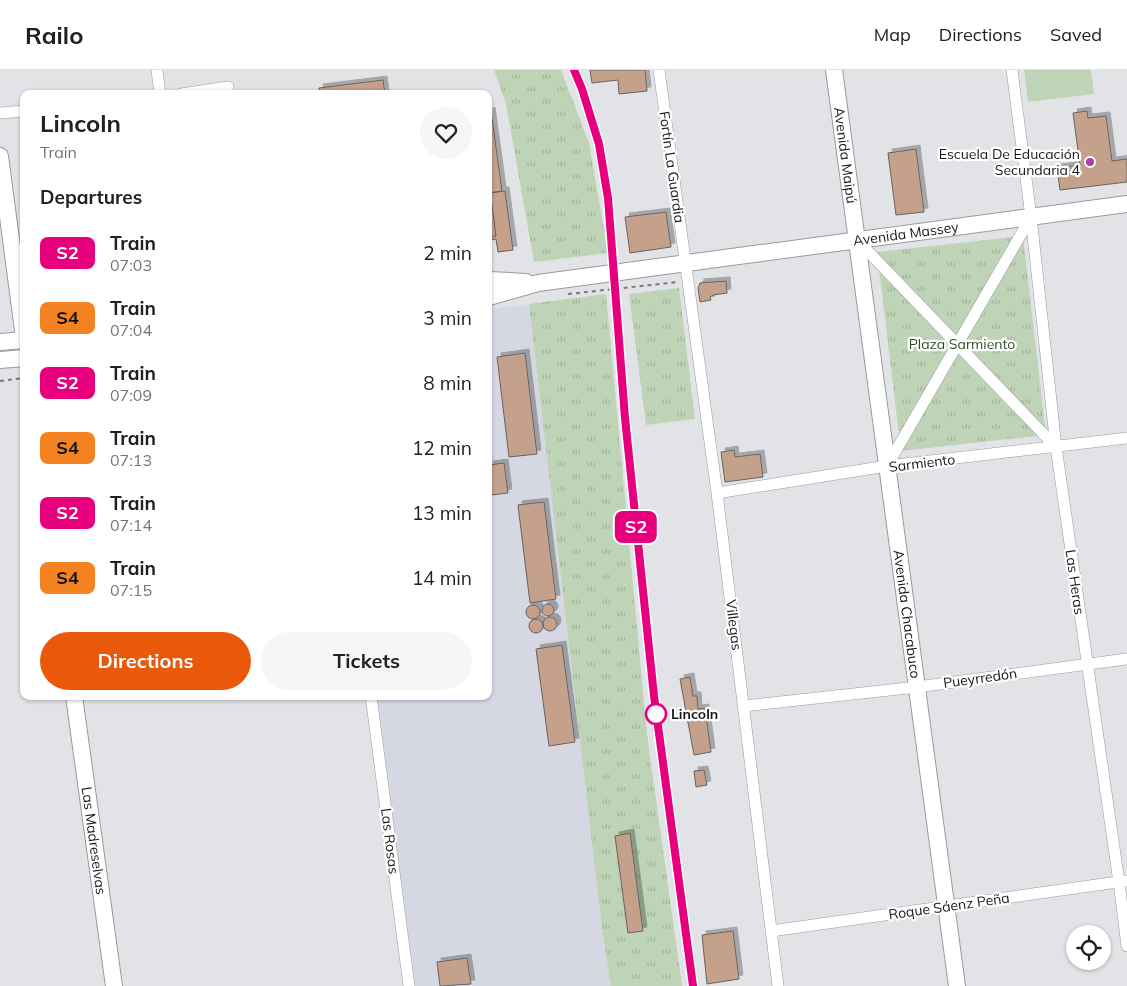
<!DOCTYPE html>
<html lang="en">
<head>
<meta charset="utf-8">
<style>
  body { margin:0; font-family:Mulish,sans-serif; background:#f6f6f6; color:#202124; height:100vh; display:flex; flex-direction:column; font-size:19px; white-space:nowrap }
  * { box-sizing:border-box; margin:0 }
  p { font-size:16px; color:#757577 }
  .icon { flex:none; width:28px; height:28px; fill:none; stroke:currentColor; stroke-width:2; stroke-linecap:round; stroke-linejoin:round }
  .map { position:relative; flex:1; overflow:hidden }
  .details { position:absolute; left:20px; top:20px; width:472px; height:610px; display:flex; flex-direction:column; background:#fff; border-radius:10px; box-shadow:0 1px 4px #0004 }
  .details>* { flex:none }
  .badge { padding:0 10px; border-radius:8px; font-size:18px; line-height:32px }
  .tools { position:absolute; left:1066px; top:855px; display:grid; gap:10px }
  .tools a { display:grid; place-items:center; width:45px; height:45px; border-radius:50%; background:#fff; box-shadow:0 1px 4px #0004; font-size:25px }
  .map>.badge { position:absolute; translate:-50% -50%; box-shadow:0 0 0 2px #fff }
  h2 { padding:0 20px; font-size:19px; line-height:45px }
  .round { display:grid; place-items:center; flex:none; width:52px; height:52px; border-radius:26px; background:#f6f6f6 }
  .headline { display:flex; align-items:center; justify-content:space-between; height:85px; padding:0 20px }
  h1 { font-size:24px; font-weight:700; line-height:38px }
  .cta { display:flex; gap:10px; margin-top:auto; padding:10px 20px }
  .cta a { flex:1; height:58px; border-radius:30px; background:#ea580c; color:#fff; font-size:20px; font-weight:700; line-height:58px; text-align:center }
  .cta a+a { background:#f6f6f6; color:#202124 }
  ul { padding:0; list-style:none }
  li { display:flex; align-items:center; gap:15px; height:65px; padding:0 20px }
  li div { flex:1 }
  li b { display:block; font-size:19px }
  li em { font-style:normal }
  li .badge { min-width:55px; font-weight:700; text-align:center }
  header { display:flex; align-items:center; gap:30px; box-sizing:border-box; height:70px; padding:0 25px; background:#fff; border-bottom:1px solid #e0e0e0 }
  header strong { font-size:24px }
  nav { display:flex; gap:28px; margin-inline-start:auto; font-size:18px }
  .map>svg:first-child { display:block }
  .built { fill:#d5d8e3 }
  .park { fill:url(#park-tufts) }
  .pitch { fill:#bfd3b6 }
  .building { fill:#c5a18b; stroke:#66625f; filter:url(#shadow) }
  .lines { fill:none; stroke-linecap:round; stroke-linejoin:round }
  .street-casing { stroke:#999a9e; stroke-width:12 }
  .secondary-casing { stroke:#999a9e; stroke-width:18 }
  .path { stroke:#797a7c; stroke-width:2; stroke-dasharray:4 4; stroke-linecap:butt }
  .street { stroke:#fff; stroke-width:11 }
  .secondary { stroke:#fff; stroke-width:16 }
  .rail-casing { stroke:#5f6062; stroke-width:5 }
  .rail { stroke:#fff; stroke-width:3; stroke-dasharray:9; stroke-linecap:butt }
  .line-casing { stroke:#fff; stroke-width:11 }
  .line { stroke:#e6007e; stroke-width:8 }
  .poi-dot { fill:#a441a6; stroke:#fff; stroke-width:2 }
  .stop-dot { fill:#fff; stroke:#e6007e; stroke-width:2.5 }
  .labels { text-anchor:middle; stroke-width:4.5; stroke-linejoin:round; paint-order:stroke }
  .poi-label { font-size:14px; fill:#161718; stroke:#fff; text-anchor:end }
  .street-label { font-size:14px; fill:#161718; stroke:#fff }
  .park-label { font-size:14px; fill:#2e4e1e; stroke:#fff }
  .stop-label { font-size:14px; font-weight:bold; fill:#161718; stroke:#fff; text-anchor:start }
</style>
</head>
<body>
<header>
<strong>Railo</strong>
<nav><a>Map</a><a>Directions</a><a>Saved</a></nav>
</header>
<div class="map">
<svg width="1127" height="916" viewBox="0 0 1127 916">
  <defs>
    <pattern id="park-tufts" width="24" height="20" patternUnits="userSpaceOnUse" patternTransform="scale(1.25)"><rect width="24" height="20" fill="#bfd3b6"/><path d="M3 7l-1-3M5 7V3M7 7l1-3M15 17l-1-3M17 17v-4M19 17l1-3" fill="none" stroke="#a3b49c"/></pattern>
    <filter id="shadow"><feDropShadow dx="4" dy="-4" stdDeviation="0" flood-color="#0004"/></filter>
  </defs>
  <rect width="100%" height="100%" fill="#e2e3e7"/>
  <path class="built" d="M 529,234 L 602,859 L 611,916 L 415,916 L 377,626 L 489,626 L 489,240 Z"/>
  <path class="park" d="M 494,0 L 561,0 L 589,73 L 608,183 L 534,192 L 506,34 Z
    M 1023,166 L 1046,365 L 901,381 L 877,182 Z
    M 679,218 L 695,349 L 646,355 L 629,224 Z
    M 606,224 L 647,665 L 682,916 L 611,916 L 602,859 L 529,234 Z"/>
  <path class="pitch" d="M 1024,0 L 1091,0 L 1094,24 L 1028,32 Z"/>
  <path class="building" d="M 590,0 L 645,0 L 647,21 L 619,24 L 618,10 L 592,13 Z
    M 383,10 L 385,24 L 320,24 L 319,18 Z
    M 491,41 L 502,121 L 489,123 L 489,42 Z
    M 1087,41 L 1088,48 L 1106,46 L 1112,91 L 1127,89 L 1127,112 L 1060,120 L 1057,98 L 1080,95 L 1073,43 Z
    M 916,79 L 924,142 L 896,145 L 888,83 Z
    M 505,121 L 513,180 L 498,182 L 496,169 L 489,170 L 489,123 Z
    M 489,128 L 491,128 L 496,166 L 489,167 Z
    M 666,142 L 671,177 L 630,183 L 625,147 Z
    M 726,211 L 727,223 L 713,225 L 710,227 L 711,230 L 700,232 L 698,218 L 700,213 Z
    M 525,283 L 537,384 L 509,387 L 497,287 Z
    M 734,380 L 735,387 L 760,384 L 763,407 L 725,412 L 721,382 Z
    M 504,393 L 508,423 L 491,425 L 489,395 Z
    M 544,432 L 556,529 L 530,533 L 518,435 Z
    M542 540a6 6 0 1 1 12 0a6 6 0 1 1-12 0Z
    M526 542a7 7 0 1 1 14 0a7 7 0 1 1-14 0Z
    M543 554a7 7 0 1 1 14 0a7 7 0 1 1-14 0Z
    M529 556a7 7 0 1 1 14 0a7 7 0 1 1-14 0Z
    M 562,575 L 575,672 L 549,676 L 536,579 Z
    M 690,607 L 693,626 L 697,626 L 698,639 L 705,638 L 711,682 L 694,685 L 680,609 Z
    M 704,700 L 707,715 L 696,717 L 694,701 Z
    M 630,763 L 643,861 L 628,863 L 615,766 Z
    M 733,861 L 739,909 L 707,914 L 702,865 Z
    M 467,888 L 471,914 L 440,916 L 437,892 Z"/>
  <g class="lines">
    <g class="street-casing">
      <path id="street" d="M 157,0 L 160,24
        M 659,0 L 717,423 L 778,916
        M 1012,0 L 1031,147 L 1056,377 L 1119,812 L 1127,876
        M 181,24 L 228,17
        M 0,43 L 24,41
        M 858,171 L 1056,377
        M 887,396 L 1031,147
        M 717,423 L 887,396 L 1127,368
        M 371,626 L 409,916
        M 744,636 L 917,617 L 1127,589
        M 771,861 L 1125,811"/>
    </g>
    <g class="secondary-casing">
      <g id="secondary">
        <path id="s1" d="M 834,0 L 957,916"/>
        <path d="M 0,86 L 24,268"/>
        <path d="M 489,210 L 526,212"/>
        <path id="s2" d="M 489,227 L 538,213 L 1127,134"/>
        <path d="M 0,272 L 24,270"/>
        <path d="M 0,290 L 24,288"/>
        <path id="s3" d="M 74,626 L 114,916"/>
      </g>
    </g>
    <path class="path" d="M 568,224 L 678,212
      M 0,311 L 24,308"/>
    <use href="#street" class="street"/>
    <use href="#secondary" class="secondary"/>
    <g class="rail-casing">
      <path id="rail" d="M 574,0 L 582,19 L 599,74 L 608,128 L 625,348 L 656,646 L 693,916"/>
    </g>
    <use href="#rail" class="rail"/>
  </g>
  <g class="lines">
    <g class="line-casing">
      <path id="line" d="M 574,0 L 582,19 L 599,74 L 608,128 L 625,348 L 654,626 L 693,916"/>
    </g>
    <use href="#line" class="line"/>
  </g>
  <circle class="poi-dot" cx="1090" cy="92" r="5"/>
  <circle class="stop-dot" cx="656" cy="644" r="10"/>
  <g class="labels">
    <g class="poi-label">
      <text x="1080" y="89">Escuela De Educación<tspan x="1080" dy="16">Secundaria 4</tspan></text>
    </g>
    <g class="street-label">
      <text dy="5" stroke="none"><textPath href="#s1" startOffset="86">Avenida Maipú</textPath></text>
      <text transform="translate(672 97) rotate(82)" y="5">Fortín La Guardia</text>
      <text dy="5" stroke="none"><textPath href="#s2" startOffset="422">Avenida Massey</textPath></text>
      <text transform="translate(922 393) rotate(-7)" y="5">Sarmiento</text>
      <text transform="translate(1075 512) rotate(82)" y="5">Las Heras</text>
      <text dy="5" stroke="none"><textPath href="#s1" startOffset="549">Avenida Chacabuco</textPath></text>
      <text transform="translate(734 555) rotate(83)" y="5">Villegas</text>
      <text transform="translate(980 608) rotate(-8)" y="5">Pueyrredón</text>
      <text dy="5" stroke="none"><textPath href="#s3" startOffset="146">Las Madreselvas</textPath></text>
      <text transform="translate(390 771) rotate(83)" y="5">Las Rosas</text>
      <text transform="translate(949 836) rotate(-8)" y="5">Roque Sáenz Peña</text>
    </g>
    <g class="park-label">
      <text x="962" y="279">Plaza Sarmiento</text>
    </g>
    <g class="stop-label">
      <text x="671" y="649">Lincoln</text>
    </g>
  </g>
</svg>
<div class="tools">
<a><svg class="icon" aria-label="locate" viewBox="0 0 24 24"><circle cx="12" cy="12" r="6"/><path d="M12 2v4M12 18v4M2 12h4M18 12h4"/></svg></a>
</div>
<b class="badge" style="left:636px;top:457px;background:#e6007e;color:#fff">S2</b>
<section class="details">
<div class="headline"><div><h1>Lincoln</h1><p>Train</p></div><a class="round"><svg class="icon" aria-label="heart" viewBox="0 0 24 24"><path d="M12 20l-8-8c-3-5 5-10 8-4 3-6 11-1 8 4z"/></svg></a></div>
<h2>Departures</h2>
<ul>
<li><span class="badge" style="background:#e6007e;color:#fff">S2</span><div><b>Train</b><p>07:03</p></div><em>2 min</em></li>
<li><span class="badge" style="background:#f58220;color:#111">S4</span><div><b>Train</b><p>07:04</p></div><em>3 min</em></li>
<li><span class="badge" style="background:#e6007e;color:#fff">S2</span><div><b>Train</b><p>07:09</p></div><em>8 min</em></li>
<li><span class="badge" style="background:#f58220;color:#111">S4</span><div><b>Train</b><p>07:13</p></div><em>12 min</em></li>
<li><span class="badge" style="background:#e6007e;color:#fff">S2</span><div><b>Train</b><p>07:14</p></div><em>13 min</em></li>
<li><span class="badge" style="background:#f58220;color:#111">S4</span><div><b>Train</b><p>07:15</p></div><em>14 min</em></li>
</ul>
<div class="cta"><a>Directions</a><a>Tickets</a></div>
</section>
</div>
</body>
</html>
